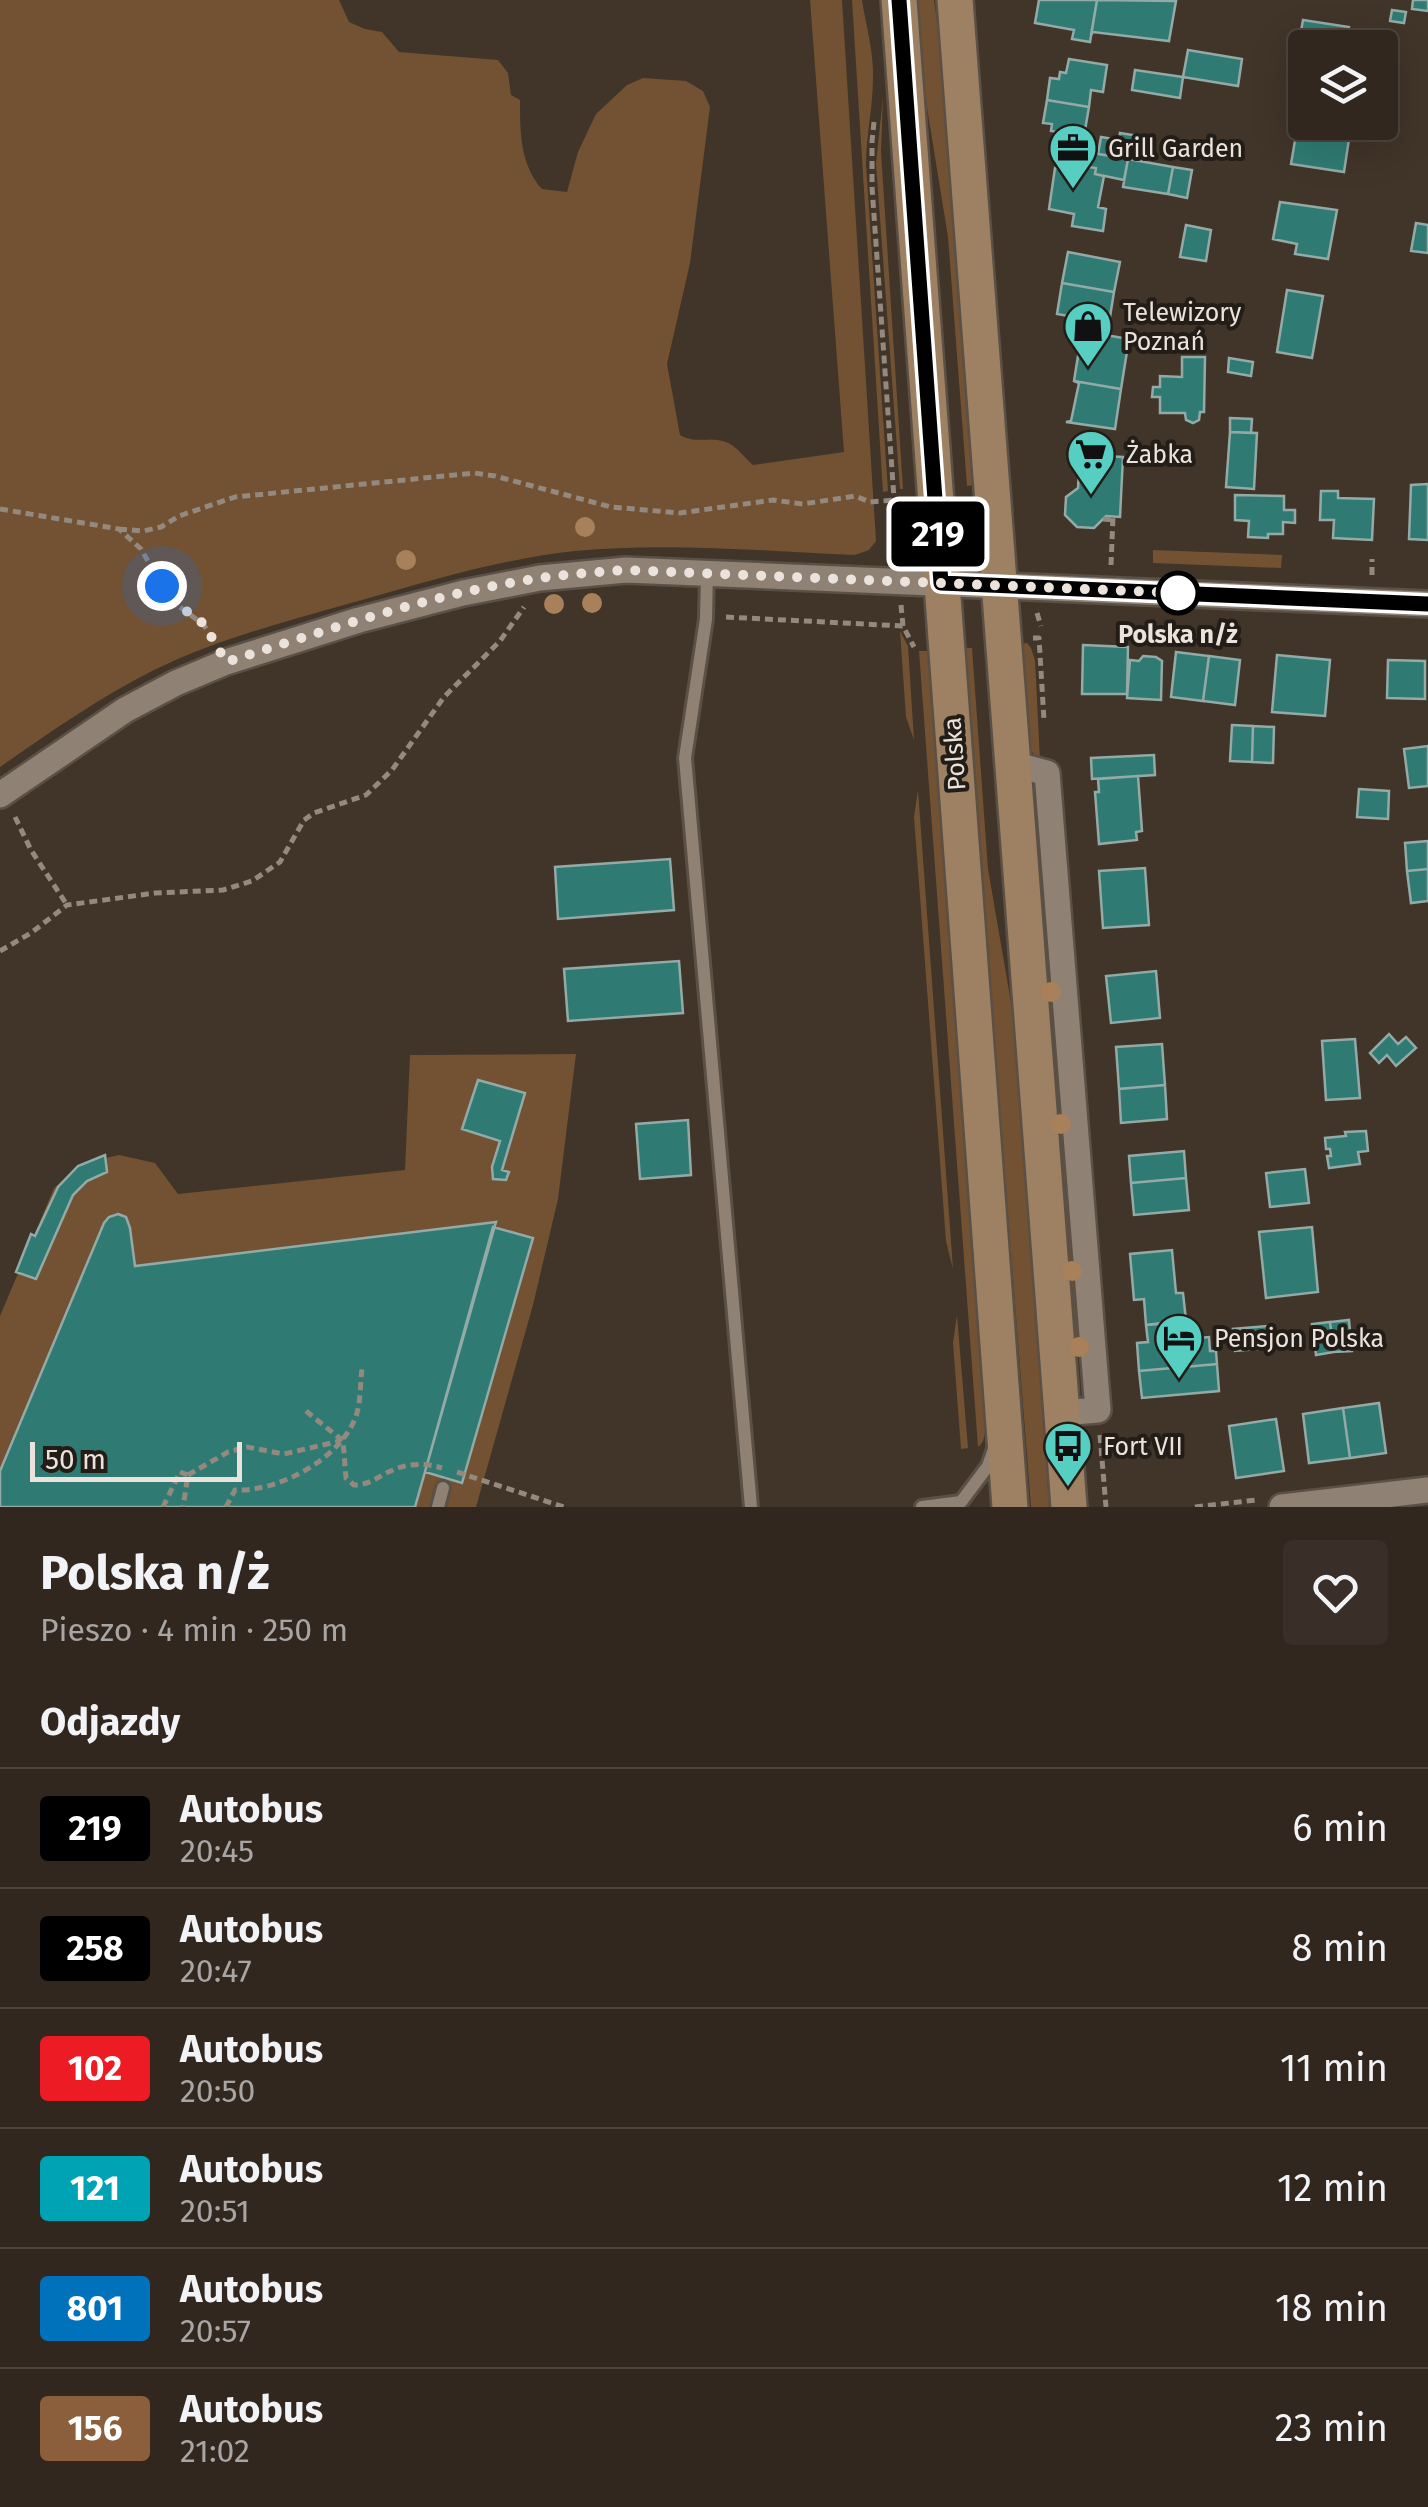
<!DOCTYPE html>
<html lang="pl">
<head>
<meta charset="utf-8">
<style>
  body { margin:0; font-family:"Fira Sans",sans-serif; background:#392f28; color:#f1f3f6; height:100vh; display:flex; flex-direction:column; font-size:38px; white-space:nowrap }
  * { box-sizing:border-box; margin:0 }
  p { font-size:32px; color:#a8a5a4 }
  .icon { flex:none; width:55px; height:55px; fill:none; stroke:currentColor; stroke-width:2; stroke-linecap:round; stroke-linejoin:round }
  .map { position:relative; height:1507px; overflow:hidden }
  .panel { display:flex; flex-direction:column; background:#31271f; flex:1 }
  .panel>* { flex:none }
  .badge { padding:0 20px; border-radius:8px; font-size:35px; line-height:65px }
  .buttons { position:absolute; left:1288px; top:30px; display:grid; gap:20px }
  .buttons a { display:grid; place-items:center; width:110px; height:110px; border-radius:10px; background:#31271f; box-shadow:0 10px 40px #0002,0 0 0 2px #4c443d; font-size:50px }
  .scale { position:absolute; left:30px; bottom:25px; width:212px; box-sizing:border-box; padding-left:10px; border:5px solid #ebe3db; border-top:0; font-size:28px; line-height:35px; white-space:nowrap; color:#ebe3db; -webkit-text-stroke:8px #231d18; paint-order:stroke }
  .you { position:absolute; width:50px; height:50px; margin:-25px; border:8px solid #fff; border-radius:50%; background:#1a73e8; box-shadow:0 0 0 15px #1a73e833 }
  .map>.badge { position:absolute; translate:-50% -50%; box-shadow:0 0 0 5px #fff }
  h2 { padding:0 40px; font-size:38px; line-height:90px }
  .round { display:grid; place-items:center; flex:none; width:105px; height:105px; border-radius:10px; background:#392f28 }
  .summary { display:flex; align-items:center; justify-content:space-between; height:170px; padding:0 40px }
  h1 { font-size:48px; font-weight:700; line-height:75px }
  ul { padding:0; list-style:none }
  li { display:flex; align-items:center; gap:30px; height:120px; padding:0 40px; border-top:2px solid #4c443d }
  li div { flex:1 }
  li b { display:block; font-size:38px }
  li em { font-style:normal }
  li .badge { min-width:110px; font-weight:700; text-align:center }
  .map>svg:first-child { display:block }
  .green { fill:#725232 }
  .building { fill:#2f7b73; stroke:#93aaa7; stroke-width:2.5 }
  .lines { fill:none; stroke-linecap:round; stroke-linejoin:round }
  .lane-casing { stroke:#5a5046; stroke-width:18 }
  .street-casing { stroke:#5a5046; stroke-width:30 }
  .secondary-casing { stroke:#5a5046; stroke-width:40 }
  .path { stroke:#93897f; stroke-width:5; stroke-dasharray:8 5; stroke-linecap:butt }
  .lane { stroke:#8f8173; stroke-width:12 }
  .street { stroke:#8f8173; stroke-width:25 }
  .secondary { stroke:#9d8162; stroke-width:35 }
  .tree { fill:#a8805a }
  .line-casing { stroke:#fff; stroke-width:22 }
  .line { stroke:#000; stroke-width:15 }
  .walk { stroke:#ebe3db; stroke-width:10; stroke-dasharray:0 18 }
  .stop-dot { fill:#fff; stroke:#000; stroke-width:5 }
  .labels { text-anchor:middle; stroke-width:8; stroke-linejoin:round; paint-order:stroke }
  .poi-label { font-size:25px; fill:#ebe3db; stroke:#231d18; text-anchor:start }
  .stop-label { font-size:25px; font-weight:bold; fill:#ebe3db; stroke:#231d18 }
  .street-label { font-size:25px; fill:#ebe3db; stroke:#231d18 }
</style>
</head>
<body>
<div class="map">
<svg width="1428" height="1507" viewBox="0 0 1428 1507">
  <rect width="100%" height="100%" fill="#413429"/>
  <path class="green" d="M 0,0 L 339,0 L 349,22 L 365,29 L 382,32 L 399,52 L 498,60 L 508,73 L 511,95 L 520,100 C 520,131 520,165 542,189 L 567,192 L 578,152 L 596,114 L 627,85 L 643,78 L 686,81 L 703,91 L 710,107 L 690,263 L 667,364 L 680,435 C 697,445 711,435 728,443 C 737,447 745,458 753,465 L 844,452 L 810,0 L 842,0 L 876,541 L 869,550 L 855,555 C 763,551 668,542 575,551 C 502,559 432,580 362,600 C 291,620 220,638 154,670 C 100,697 49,733 0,767 Z
    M 852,0 L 862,0 C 866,26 874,52 873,78 C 873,107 866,136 866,165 L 888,491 L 883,492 Z
    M 917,0 L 934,0 L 941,50 L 974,485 L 967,486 L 948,237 L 924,89 Z
    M 883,97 L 881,152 L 903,489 L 900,489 L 876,164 Z
    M 1153,550 L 1282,555 L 1281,568 L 1153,563 Z
    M 900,631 L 908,646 L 914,740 L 906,717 Z
    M 1027,643 L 1031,648 L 1035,660 L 1040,760 L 1031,751 L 1022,644 Z
    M 966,648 L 972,648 L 988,869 L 1012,1008 L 1050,1507 L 1031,1507 L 981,870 Z
    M 919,651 L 929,651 L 985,1421 C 985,1430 986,1442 978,1447 Z
    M 1040,787 L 1083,1346 L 1077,1351 L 1034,788 Z
    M 918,790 L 953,1269 L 946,1241 L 914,817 Z
    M 576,1054 L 558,1199 L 533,1305 L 476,1507 L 0,1507 L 0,1316 L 54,1188 L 83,1163 L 119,1155 L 155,1163 L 178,1194 L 405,1170 L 410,1055 Z
    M 957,1315 L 968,1448 L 961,1449 L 953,1343 Z"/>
  <path class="building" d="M 1039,0 L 1097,0 L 1090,42 L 1072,39 L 1074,30 L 1035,23 Z
    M 1097,0 L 1176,1 L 1169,41 L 1093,32 L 1091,35 Z
    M 1413,0 L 1428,0 L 1428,11 L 1412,9 Z
    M 1392,10 L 1406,12 L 1404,23 L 1390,21 Z
    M 1303,20 L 1349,27 L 1348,35 L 1366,38 L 1364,48 L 1298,48 Z
    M 1188,50 L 1242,59 L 1238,86 L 1183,77 Z
    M 1069,59 L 1107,65 L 1103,92 L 1091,90 L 1089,107 L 1047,100 L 1050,78 L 1059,79 L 1060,72 L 1066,73 Z
    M 1135,70 L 1183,77 L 1180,98 L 1132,90 Z
    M 1047,100 L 1089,107 L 1084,136 L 1051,131 L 1052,124 L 1043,123 Z
    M 1299,117 L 1305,118 L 1305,122 L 1330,122 L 1351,126 L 1344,172 L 1291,164 Z
    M 1120,133 L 1145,137 L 1141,161 L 1098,154 L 1101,137 L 1119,140 Z
    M 1075,150 L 1128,159 L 1124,180 L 1095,174 L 1096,168 L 1073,165 Z
    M 1128,159 L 1173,167 L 1168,194 L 1123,187 Z
    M 1073,165 L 1096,168 L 1095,174 L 1104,176 L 1098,207 L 1106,209 L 1103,231 L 1072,226 L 1074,214 L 1049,209 L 1055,168 L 1072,170 Z
    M 1173,167 L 1192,170 L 1187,198 L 1168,194 Z
    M 1280,202 L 1337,210 L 1328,259 L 1295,254 L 1297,244 L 1273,239 Z
    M 1416,223 L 1428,225 L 1428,253 L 1411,251 Z
    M 1186,225 L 1211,230 L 1206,261 L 1180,257 Z
    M 1068,252 L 1120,262 L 1114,292 L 1062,283 Z
    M 1062,283 L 1114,292 L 1109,323 L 1096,321 L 1095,326 L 1079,323 L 1080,318 L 1057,314 Z
    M 1287,290 L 1323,296 L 1312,358 L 1277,352 Z
    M 1082,331 L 1129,339 L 1121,389 L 1074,381 Z
    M 1182,357 L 1205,357 L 1204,412 L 1200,412 L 1199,420 L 1193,423 L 1186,420 L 1185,413 L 1160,413 L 1160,397 L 1152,397 L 1153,387 L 1160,387 L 1160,376 L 1182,377 Z
    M 1229,358 L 1253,362 L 1251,376 L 1228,372 Z
    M 1074,381 L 1121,389 L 1115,429 L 1066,422 L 1071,421 L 1079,383 Z
    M 1230,418 L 1252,419 L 1251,433 L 1230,432 Z
    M 1230,432 L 1257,433 L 1254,489 L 1226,487 Z
    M 1080,455 L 1123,457 L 1120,517 L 1106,516 L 1094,528 L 1077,527 L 1065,515 L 1066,497 L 1078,488 Z
    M 1428,484 L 1428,540 L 1409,539 L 1411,485 Z
    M 1321,491 L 1338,491 L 1338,498 L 1374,499 L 1372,540 L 1333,538 L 1334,520 L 1320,520 Z
    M 1235,495 L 1284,496 L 1284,510 L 1295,510 L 1295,523 L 1283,522 L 1283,534 L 1268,534 L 1268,538 L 1248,537 L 1249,521 L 1235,520 Z
    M 1083,645 L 1128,647 L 1127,694 L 1082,694 Z
    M 1176,652 L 1209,656 L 1203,701 L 1171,697 Z
    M 1277,655 L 1330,660 L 1325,716 L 1272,712 Z
    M 1143,656 L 1156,657 L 1162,661 L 1161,700 L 1127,698 L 1130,660 L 1139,661 Z
    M 1209,656 L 1240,660 L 1235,705 L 1203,701 Z
    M 1388,660 L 1425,661 L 1425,699 L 1387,698 Z
    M 1232,725 L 1253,726 L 1252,762 L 1230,761 Z
    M 1253,726 L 1274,727 L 1273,763 L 1252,762 Z
    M 1428,746 L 1428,786 L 1409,788 L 1404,749 Z
    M 1154,755 L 1155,775 L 1092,779 L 1091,758 Z
    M 1138,776 L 1142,831 L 1136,832 L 1137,840 L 1099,844 L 1095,792 L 1099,792 L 1098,779 Z
    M 1359,789 L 1389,791 L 1388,819 L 1357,817 Z
    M 1428,841 L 1428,869 L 1407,871 L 1405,843 Z
    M 670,859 L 674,910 L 558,919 L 555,867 Z
    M 1145,868 L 1149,925 L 1103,928 L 1099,871 Z
    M 1428,869 L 1428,901 L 1411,903 L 1407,871 Z
    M 679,961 L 683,1013 L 568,1021 L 564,969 Z
    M 1156,971 L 1160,1018 L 1111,1023 L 1106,976 Z
    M 1389,1034 L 1398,1044 L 1406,1037 L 1416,1048 L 1396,1066 L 1387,1055 L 1379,1063 L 1370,1053 Z
    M 1355,1039 L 1360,1098 L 1326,1100 L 1322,1041 Z
    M 1162,1044 L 1165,1085 L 1119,1089 L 1116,1047 Z
    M 478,1080 L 525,1093 L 502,1170 L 509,1172 L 506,1180 L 493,1179 L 492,1167 L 500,1141 L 462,1129 Z
    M 1165,1085 L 1167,1119 L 1121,1123 L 1119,1089 Z
    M 688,1120 L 691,1175 L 640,1179 L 636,1124 Z
    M 1366,1131 L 1368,1151 L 1358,1152 L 1360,1164 L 1329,1168 L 1327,1156 L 1331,1156 L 1330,1149 L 1326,1149 L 1325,1138 L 1346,1136 L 1345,1132 Z
    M 1184,1151 L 1186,1178 L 1131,1183 L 1129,1156 Z
    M 105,1155 L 107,1172 L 87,1181 L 73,1195 L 36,1279 L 16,1272 L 31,1234 L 35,1236 L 58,1187 L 78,1166 Z
    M 1305,1169 L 1309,1203 L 1270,1207 L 1266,1173 Z
    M 1186,1178 L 1189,1210 L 1134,1215 L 1131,1183 Z
    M 118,1214 L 126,1217 L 130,1228 L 135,1266 L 496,1222 L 415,1507 L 0,1507 L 0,1471 L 104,1223 L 109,1217 Z
    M 493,1227 L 533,1238 L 462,1483 L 425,1472 Z
    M 1312,1227 L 1318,1292 L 1266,1298 L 1259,1232 Z
    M 1172,1250 L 1176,1293 L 1183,1293 L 1186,1320 L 1146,1325 L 1144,1299 L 1134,1300 L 1130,1254 Z
    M 1349,1320 L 1352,1351 L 1334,1352 L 1330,1322 Z
    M 1185,1322 L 1186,1339 L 1209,1337 L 1210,1351 L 1216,1351 L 1217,1364 L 1139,1371 L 1137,1343 L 1148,1342 L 1146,1325 Z
    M 1330,1322 L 1334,1352 L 1316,1355 L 1312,1324 Z
    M 1267,1326 L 1269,1348 L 1235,1351 L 1233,1329 Z
    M 1217,1364 L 1219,1391 L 1142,1398 L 1139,1371 Z
    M 1379,1403 L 1386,1453 L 1350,1458 L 1343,1408 Z
    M 1343,1408 L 1350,1458 L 1309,1463 L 1303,1414 Z
    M 1276,1419 L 1284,1471 L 1236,1478 L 1229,1426 Z"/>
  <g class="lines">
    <g class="lane-casing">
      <path id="lane" d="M 707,573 L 706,619 L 685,758 L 751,1507
        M 438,1507 L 443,1488
        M 922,1507 L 961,1502 L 988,1466 L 994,1449"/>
    </g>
    <g class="street-casing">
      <path id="street" d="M 1013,764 L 1047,773 L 1098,1410 L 1062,1413
        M 0,795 L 125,710 L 176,683 L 226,662 L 359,620 L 463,593 L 540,578 L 626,570 L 1428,604
        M 1282,1507 L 1428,1490"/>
    </g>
    <g class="secondary-casing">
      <path id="secondary" d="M 899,0 L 1010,1507
        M 955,0 L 1069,1507"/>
    </g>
    <path class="path" d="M 874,122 L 872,141 L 872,187 L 898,555
      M 0,509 L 119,529 L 141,549 L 162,586 L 177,605 L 203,624 L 215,642
      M 1103,519 L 1113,520
      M 119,529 L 143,531 L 161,527 L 179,516 L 235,497 L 474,473 L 495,476 L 611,507 L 680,513 L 773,500 L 803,504 L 855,496 L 870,502 L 894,500
      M 1111,565 L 1113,517
      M 1372,575 L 1372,559
      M 901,605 L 903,626 L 914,647
      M 1037,613 L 1041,626
      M 726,617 L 903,626
      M 1033,638 L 1039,638 L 1044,720
      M 15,817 L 31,850 L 67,905
      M 0,951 L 31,933 L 67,905 L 155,893 L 223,890 L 252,881 L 280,862 L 304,820 L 314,813 L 366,795 L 392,770 L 444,697 L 500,641 L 524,607
      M 306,1411 L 343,1441 L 346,1478 L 354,1485 C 374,1484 377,1476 393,1470 C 408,1463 426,1463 442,1468
      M 1100,1435 L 1106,1507
      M 457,1472 L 564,1507
      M 188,1475 L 228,1452 L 247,1447 L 284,1454 L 340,1441
      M 163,1507 L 180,1472 L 188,1475 L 183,1507
      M 226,1507 L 235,1490 C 278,1492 341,1459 356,1416 C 361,1402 360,1384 362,1369
      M 1195,1507 L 1256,1500"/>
    <use href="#lane" class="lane"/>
    <use href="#street" class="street"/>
    <use href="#secondary" class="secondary"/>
  </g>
  <g class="tree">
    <circle cx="585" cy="527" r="10"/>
    <circle cx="406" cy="560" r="10"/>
    <circle cx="592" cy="603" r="10"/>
    <circle cx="554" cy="604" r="10"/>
    <circle cx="1051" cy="992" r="10"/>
    <circle cx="1061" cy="1124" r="10"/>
    <circle cx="1072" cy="1271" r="10"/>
    <circle cx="1079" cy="1347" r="10"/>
  </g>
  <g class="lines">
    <g class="line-casing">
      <path id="line" d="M 899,0 L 941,583 L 1428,604"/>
    </g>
    <use href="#line" class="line"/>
    <path class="walk" d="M 162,586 L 178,605 L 204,624 L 226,662 C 328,630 434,593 541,578 C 569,574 598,572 626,570 L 1178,593"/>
  </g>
  <defs>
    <g id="office-pin" transform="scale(2.5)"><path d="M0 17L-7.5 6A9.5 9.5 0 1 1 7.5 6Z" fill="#57cec2" stroke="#231d18"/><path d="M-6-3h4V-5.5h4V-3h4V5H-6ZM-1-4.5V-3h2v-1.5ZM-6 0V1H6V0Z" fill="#111"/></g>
    <g id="shop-pin" transform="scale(2.5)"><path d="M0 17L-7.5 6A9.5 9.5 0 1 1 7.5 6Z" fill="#57cec2" stroke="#231d18"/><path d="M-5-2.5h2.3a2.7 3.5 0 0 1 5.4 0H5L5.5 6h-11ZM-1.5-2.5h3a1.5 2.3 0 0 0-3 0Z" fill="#111"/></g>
    <g id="supermarket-pin" transform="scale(2.5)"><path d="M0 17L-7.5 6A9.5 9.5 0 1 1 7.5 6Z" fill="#57cec2" stroke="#231d18"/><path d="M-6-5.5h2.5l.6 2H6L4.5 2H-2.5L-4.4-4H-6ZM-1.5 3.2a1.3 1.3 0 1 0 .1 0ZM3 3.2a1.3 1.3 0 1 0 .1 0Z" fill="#111"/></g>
    <g id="hotel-pin" transform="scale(2.5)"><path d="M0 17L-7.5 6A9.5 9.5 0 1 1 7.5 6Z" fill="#57cec2" stroke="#231d18"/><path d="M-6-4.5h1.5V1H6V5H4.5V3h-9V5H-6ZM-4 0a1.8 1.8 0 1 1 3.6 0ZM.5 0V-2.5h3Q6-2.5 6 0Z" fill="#111"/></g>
    <g id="bus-pin" transform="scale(2.5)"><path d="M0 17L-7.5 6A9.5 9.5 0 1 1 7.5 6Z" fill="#57cec2" stroke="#231d18"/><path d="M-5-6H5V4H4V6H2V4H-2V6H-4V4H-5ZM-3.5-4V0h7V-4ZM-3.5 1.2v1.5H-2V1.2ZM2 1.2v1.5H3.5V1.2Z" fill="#111"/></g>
  </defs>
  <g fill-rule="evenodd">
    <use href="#office-pin" x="1073" y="148"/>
    <use href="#shop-pin" x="1088" y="326"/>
    <use href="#supermarket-pin" x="1091" y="454"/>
    <use href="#hotel-pin" x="1179" y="1338"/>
    <use href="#bus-pin" x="1068" y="1446"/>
  </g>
  <circle class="stop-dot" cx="1178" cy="593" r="20"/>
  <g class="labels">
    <g class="poi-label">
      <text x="1108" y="157">Grill Garden</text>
      <text x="1123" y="321">Telewizory<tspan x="1123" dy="29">Poznań</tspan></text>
      <text x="1126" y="463">Żabka</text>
      <text x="1214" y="1347">Pensjon Polska</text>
      <text x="1103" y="1455">Fort VII</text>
    </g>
    <g class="stop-label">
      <text x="1178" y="643">Polska n/ż</text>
    </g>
    <g class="street-label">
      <text transform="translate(954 754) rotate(-94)" y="9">Polska</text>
    </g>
  </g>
</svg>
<div class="buttons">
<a><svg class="icon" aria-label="layers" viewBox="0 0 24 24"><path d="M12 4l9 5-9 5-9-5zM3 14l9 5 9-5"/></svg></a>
</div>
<div class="scale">50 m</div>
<div class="you" style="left:162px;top:586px"></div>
<b class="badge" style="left:938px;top:534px;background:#000;color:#fff">219</b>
</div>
<section class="panel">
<div class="summary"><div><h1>Polska n/ż</h1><p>Pieszo · 4 min · 250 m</p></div><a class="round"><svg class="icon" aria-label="heart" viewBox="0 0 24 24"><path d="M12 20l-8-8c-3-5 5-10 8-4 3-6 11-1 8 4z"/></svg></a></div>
<h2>Odjazdy</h2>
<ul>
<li><span class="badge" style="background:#000;color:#fff">219</span><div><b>Autobus</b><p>20:45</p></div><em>6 min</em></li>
<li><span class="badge" style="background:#000;color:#fff">258</span><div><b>Autobus</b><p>20:47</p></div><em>8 min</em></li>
<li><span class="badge" style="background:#ed1c24;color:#fff">102</span><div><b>Autobus</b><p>20:50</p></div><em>11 min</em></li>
<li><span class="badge" style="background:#00a3b4;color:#fff">121</span><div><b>Autobus</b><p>20:51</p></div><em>12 min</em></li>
<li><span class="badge" style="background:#0072bc;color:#fff">801</span><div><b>Autobus</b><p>20:57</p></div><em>18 min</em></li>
<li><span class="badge" style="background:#8b5e3c;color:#fff">156</span><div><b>Autobus</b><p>21:02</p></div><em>23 min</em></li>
</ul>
</section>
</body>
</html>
